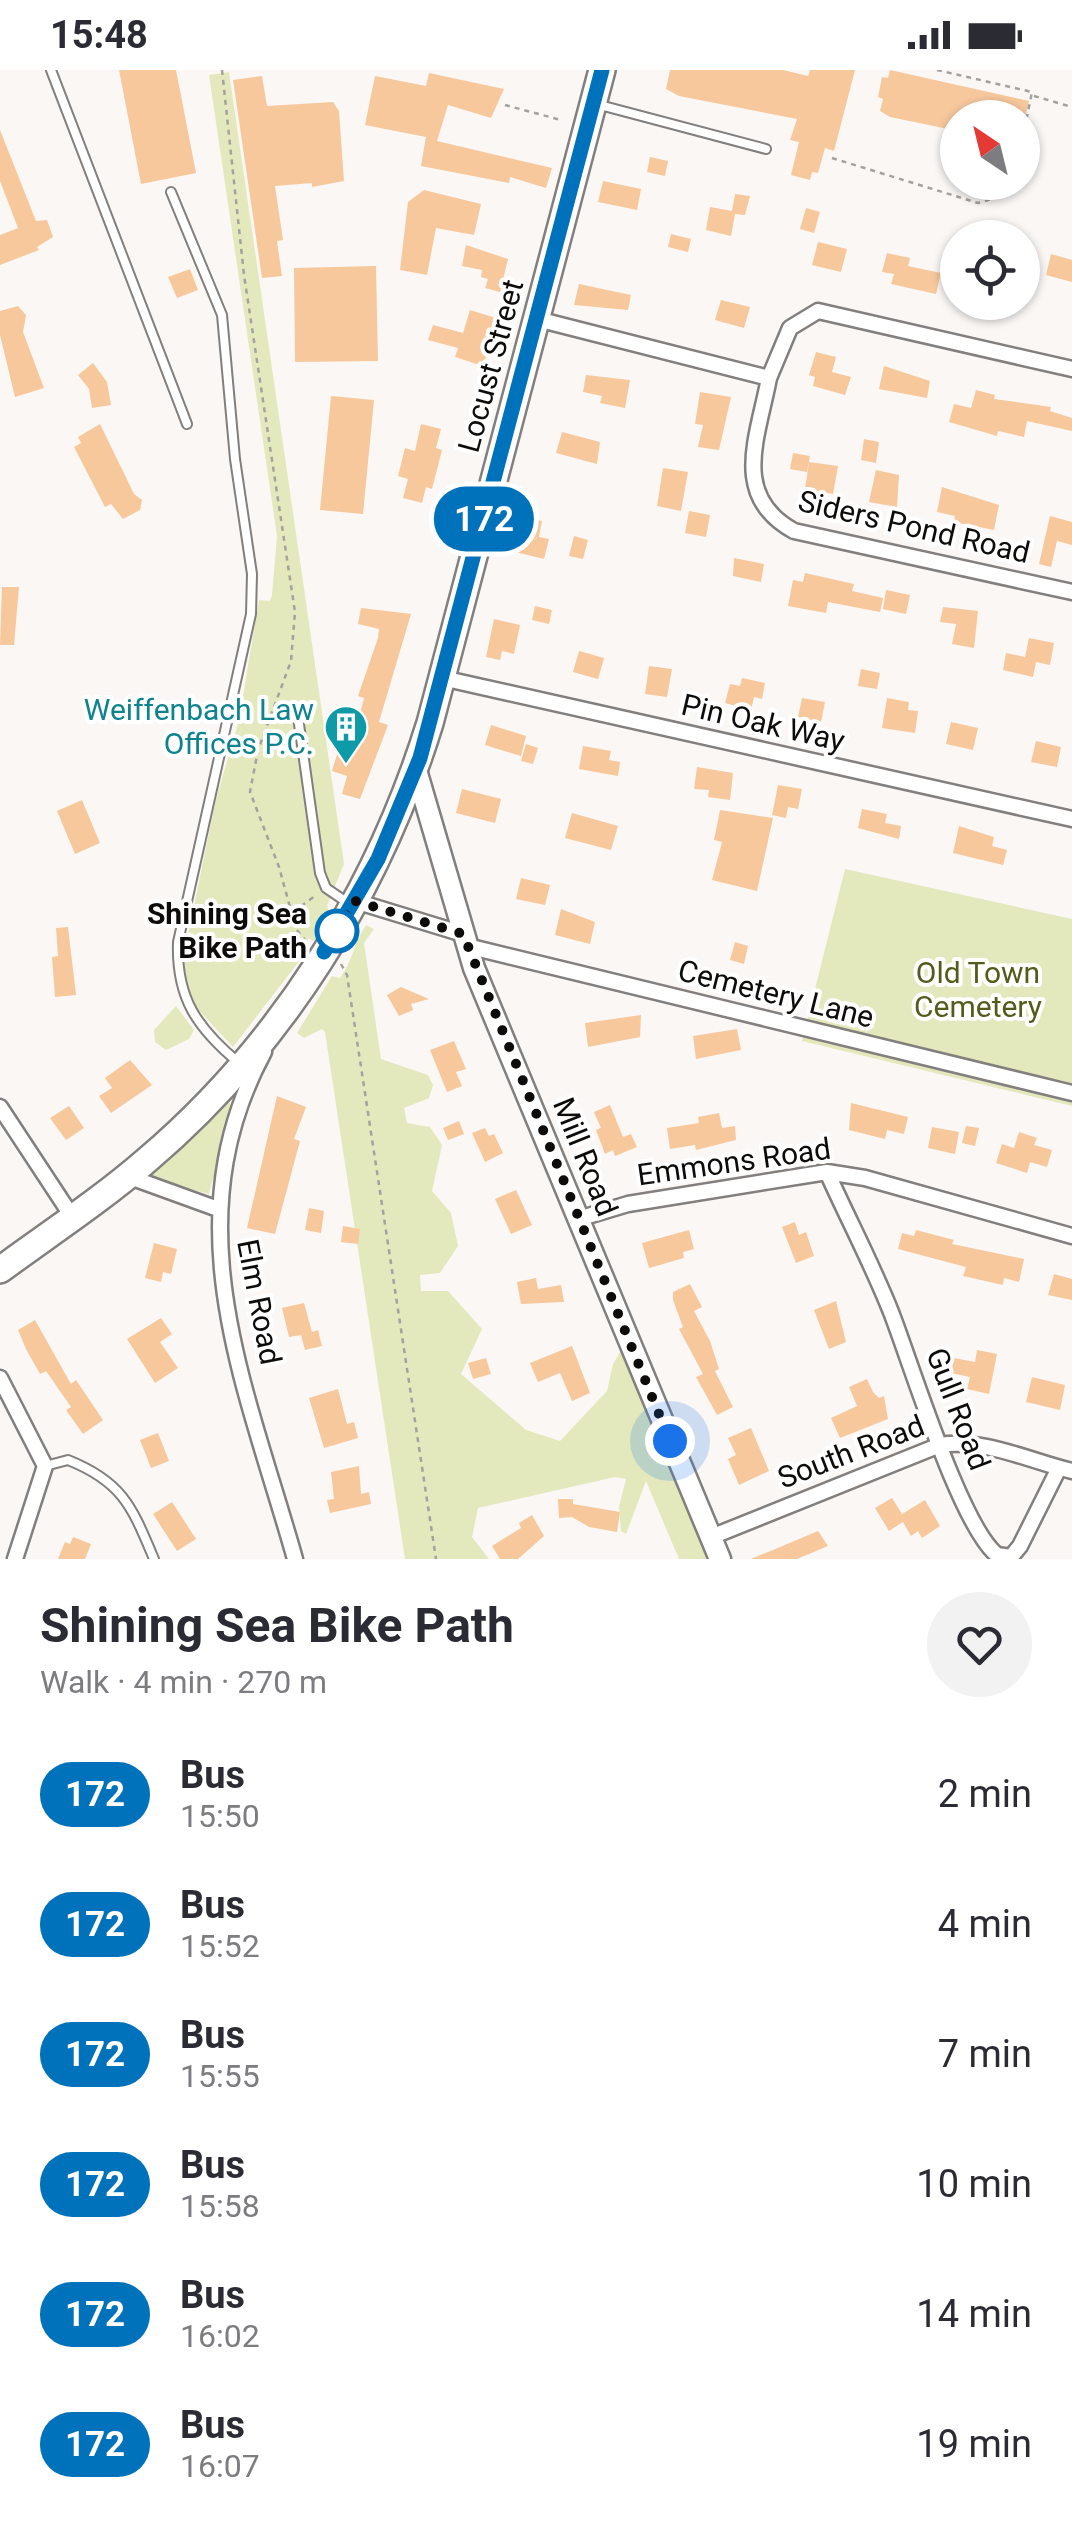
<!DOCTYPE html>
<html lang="en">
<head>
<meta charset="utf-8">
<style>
  body { margin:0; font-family:Roboto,sans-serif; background:#f2f2f3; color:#2b2b33; height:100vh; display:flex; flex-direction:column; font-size:38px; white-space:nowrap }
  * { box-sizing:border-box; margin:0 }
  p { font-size:32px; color:#7c7c81 }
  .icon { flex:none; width:55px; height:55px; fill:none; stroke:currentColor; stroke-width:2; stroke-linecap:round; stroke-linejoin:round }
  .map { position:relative; height:1489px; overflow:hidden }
  .panel { display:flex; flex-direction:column; background:#fff; flex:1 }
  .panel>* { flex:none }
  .badge { padding:0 20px; border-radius:32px; font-size:35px; line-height:65px }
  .needle { width:65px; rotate:325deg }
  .tools { position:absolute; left:940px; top:30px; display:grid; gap:20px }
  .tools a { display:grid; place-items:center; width:100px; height:100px; border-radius:50%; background:#fff; box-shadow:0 2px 8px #0004; font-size:50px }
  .you { position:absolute; width:50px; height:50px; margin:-25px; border:8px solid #fff; border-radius:50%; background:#1a73e8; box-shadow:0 0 0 15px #1a73e833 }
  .map>.badge { position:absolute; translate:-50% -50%; box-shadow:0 0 0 5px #fff }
  .round { display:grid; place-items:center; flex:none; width:105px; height:105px; border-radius:52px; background:#f2f2f3 }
  .headline { display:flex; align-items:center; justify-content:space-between; height:170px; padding:0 40px }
  h1 { font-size:48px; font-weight:700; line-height:75px }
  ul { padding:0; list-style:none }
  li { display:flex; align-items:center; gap:30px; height:130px; padding:0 40px }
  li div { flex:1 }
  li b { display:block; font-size:38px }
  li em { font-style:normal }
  li .badge { min-width:110px; font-weight:700; text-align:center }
  .status { display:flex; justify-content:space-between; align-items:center; height:70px; padding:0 50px; background:#fff; direction:ltr }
  .status svg { height:28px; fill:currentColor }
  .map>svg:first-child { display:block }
  .green { fill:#e3e9bd }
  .building { fill:#f7c89c }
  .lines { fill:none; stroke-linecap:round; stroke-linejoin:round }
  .lane-casing { stroke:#827f7d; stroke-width:12 }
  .street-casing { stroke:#827f7d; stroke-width:19 }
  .secondary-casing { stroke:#827f7d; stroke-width:25 }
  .highway-casing { stroke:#827f7d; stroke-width:30 }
  .path { stroke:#a4a19f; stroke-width:2.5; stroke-dasharray:5 5; stroke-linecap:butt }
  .lane { stroke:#fff; stroke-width:8 }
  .street { stroke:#fff; stroke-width:14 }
  .secondary { stroke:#fff; stroke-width:20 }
  .highway { stroke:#fff; stroke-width:25 }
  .line-casing { stroke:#fff; stroke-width:22 }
  .line { stroke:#0072bc; stroke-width:15 }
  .walk { stroke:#0d0c0b; stroke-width:10; stroke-dasharray:0 18 }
  .stop-dot { fill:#fff; stroke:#0072bc; stroke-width:5 }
  .labels { text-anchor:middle; stroke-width:8; stroke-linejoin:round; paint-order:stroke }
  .street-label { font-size:30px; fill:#0d0c0b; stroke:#fff }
  .culture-label { font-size:30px; fill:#0d838f; stroke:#fff; text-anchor:end }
  .stop-label { font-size:30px; font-weight:bold; fill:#0d0c0b; stroke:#fff; text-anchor:end }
  .park-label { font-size:30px; fill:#555b1a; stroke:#fff }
</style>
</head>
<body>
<div class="status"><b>15:48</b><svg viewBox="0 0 49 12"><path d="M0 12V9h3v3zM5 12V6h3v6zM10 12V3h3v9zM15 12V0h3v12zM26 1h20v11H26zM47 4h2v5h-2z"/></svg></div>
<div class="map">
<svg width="1072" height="1489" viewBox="0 0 1072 1489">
  <rect width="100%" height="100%" fill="#fbf7f4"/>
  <path class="green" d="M 229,2 L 344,794 L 327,836 L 330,845 L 314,871 L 308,868 L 307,881 L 233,977 L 194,935 L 182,894 L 216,729 L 239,650 L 259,530 L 270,531 L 272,525 L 277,466 L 209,5 Z
    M 845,799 L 1072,849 L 1072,1036 L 802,971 Z
    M 366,855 L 374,859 L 364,873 L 381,989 L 428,1005 L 433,1015 L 429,1028 L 404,1038 L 407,1053 L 430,1057 L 442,1075 L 432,1121 L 451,1143 L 458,1176 L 440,1203 L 420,1205 L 421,1221 L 448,1221 L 482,1259 L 461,1304 L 526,1360 L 560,1371 L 607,1321 L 613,1294 L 622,1279 L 710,1489 L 679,1489 L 646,1411 L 626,1464 L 621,1461 L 619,1437 L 626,1409 L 615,1407 L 478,1438 L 472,1467 L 489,1489 L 405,1489 L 325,962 L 322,959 L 304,968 L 297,963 L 332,906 L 340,908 C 353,891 353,874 366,855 Z
    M 176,936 L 194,960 L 189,969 L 166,980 L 155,972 L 154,960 Z
    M 229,1032 L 232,1038 L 209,1124 L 154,1109 L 152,1099 Z"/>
  <path class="building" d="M 119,0 L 176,0 L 196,103 L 141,114 Z
    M 670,0 L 783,0 L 808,6 L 810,0 L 855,0 L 834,81 L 825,78 L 818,103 L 812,102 L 810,110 L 791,105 L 799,72 L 790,70 L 797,49 L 679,26 L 666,19 Z
    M 890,0 L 1029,31 L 1025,48 L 958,48 L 958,61 L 890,47 L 880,41 L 883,29 L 878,27 L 882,7 L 888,8 Z
    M 429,3 L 504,19 L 491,48 L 448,35 L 437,71 L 552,98 L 546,118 L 510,107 L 509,113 L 421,96 L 426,67 L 365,55 L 375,6 L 426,16 Z
    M 262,6 L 267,36 L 333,32 L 339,41 L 344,111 L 312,117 L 312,113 L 275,116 L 283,170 L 277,171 L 282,206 L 262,208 L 233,10 Z
    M 0,60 L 36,151 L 47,150 L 53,167 L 37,177 L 39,180 L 0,195 L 0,165 L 18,158 L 0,111 Z
    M 650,87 L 668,91 L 665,106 L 647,102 Z
    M 603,111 L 641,119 L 637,140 L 598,132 Z
    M 424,120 L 481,134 L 474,165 L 436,158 L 427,205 L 400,200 L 408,132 Z
    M 735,124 L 750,126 L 745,145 L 735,144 L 731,166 L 706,160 L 710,137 L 732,141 Z
    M 806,138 L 820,142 L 814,163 L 800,159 Z
    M 671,164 L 691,169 L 688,182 L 668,177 Z
    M 818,172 L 847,179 L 841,202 L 812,195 Z
    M 466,175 L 508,189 L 500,222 L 485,218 L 488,209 L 481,207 L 482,200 L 462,196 Z
    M 887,183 L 910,188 L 908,196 L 941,203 L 936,224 L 891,214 L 894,204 L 882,202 Z
    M 1051,184 L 1072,190 L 1072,212 L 1046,205 Z
    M 376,196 L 378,291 L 295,292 L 294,198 Z
    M 190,199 L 198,220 L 177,228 L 168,207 Z
    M 579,214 L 631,225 L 628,240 L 574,235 Z
    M 721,230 L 750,237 L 744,258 L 715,250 Z
    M 18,236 L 26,245 L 23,262 L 44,318 L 15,327 L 0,265 L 0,241 Z
    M 470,240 L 499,249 L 483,296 L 455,287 L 458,278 L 428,270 L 433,255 L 463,263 Z
    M 816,282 L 836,287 L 832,302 L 851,307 L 845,325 L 813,316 L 815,307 L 809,305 Z
    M 93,293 L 107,312 L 111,335 L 92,338 L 89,319 L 78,305 Z
    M 884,296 L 930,311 L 927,328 L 879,319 Z
    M 586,305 L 630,310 L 625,338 L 600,333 L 602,326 L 583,322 Z
    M 976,320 L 995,325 L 994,329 L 1051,337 L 1050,341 L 1072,348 L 1072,361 L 1027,351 L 1024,367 L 998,361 L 997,366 L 949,352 L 954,334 L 971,338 Z
    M 700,322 L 731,327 L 719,380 L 698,377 L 703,355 L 695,354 Z
    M 331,326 L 374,330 L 363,444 L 320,440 Z
    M 100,354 L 134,424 L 142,430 L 140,440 L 123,449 L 111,434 L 105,437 L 74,377 L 81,373 L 78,367 Z
    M 421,354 L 441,359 L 436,378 L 442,380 L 432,419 L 426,417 L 422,433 L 403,428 L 408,409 L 398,406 L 405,378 L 415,381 Z
    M 562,362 L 600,372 L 597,394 L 556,383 Z
    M 864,369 L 879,372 L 876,393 L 861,390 Z
    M 793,383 L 810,386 L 807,402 L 790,399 Z
    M 809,392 L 838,396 L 833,424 L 805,419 Z
    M 663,398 L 688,402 L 681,441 L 657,436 Z
    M 876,400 L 899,405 L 897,437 L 869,432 Z
    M 942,417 L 999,435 L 994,460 L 954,452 L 955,446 L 937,442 Z
    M 689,441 L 710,445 L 706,467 L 685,463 Z
    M 511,444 L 542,451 L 539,467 L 549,469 L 544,489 L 503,479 Z
    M 1050,446 L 1072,452 L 1072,475 L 1057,471 L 1051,497 L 1039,494 Z
    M 574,466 L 588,470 L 583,489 L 569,486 Z
    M 734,488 L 764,494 L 761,512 L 733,506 Z
    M 805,503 L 854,514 L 852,521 L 883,528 L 880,542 L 828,532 L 826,543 L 788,536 L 793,510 L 803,512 Z
    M 2,517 L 19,517 L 14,575 L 0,575 Z
    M 886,520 L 910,525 L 906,544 L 883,539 Z
    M 535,536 L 552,540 L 549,554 L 532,550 Z
    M 943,537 L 978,541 L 974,578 L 952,574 L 956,554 L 940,552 Z
    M 361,538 L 411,544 L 379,652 L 388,655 L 360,729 L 342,724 L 347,706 L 332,701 L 339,678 L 349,680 L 356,660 L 364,628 L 358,626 L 378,568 L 379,559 L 358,554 Z
    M 494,549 L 520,555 L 514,584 L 502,581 L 500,590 L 486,587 Z
    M 1029,568 L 1054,573 L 1050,595 L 1036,592 L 1033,607 L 1003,600 L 1006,583 L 1025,587 Z
    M 579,581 L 604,588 L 598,609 L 573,602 Z
    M 649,596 L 672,599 L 667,627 L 645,624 Z
    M 861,599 L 880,603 L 877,619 L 858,616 Z
    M 742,608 L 765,613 L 762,629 L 754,627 L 751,640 L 725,633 L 730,614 L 740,616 Z
    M 802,628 L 825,632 L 821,652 L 798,647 Z
    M 887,628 L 909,632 L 908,640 L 918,641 L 915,663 L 882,658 Z
    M 951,652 L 978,658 L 973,680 L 946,674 Z
    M 491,655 L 526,666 L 521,686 L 485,675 Z
    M 1036,671 L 1061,677 L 1057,697 L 1031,692 Z
    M 526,674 L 538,678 L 533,694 L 521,691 Z
    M 583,676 L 611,681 L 609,690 L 620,692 L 618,706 L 579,699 Z
    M 697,697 L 733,703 L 730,730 L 708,727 L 709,720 L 694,719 Z
    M 778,715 L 802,719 L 798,739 L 788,737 L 786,748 L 772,745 Z
    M 462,719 L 501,729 L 495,753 L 456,743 Z
    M 82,730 L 100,773 L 75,784 L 57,741 Z
    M 862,739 L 887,744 L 885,753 L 901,756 L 899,769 L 858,758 Z
    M 720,740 L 773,748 L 757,821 L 712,810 L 722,772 L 714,770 Z
    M 572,743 L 618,756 L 611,780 L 565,768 Z
    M 959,756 L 994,767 L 992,776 L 1007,780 L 1003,795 L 953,783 Z
    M 521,808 L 550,815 L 545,835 L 516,829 Z
    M 561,839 L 595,852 L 590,874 L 555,865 Z
    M 68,857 L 76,925 L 55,927 L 52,887 L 58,886 L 56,858 Z
    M 735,872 L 748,876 L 744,894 L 730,890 Z
    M 401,917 L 429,929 L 411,934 L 413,940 L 399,946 L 387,925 Z
    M 641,945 L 640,967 L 588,977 L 585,953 Z
    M 737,959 L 741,980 L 696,989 L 693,966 Z
    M 454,971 L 466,999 L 456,1002 L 462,1016 L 447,1022 L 430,980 Z
    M 130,990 L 152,1015 L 111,1043 L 99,1026 L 112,1018 L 105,1008 Z
    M 277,1026 L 306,1037 L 294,1069 L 300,1071 L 275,1164 L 247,1158 Z
    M 851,1033 L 908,1047 L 904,1064 L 887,1060 L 885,1069 L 849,1060 Z
    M 610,1035 L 623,1067 L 631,1064 L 637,1077 L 615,1086 L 613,1080 L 605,1084 L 596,1060 L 601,1058 L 594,1042 Z
    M 69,1036 L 84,1058 L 66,1070 L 50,1048 Z
    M 719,1043 L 722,1058 L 735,1056 L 736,1070 L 696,1080 L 695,1075 L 670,1079 L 667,1058 L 699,1053 L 698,1047 Z
    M 459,1051 L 464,1064 L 448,1070 L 443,1058 Z
    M 966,1056 L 979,1058 L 975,1076 L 962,1073 Z
    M 932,1057 L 959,1062 L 955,1084 L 928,1078 Z
    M 485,1058 L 489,1066 L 494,1064 L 503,1083 L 485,1092 L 472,1063 Z
    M 1019,1062 L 1037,1068 L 1034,1075 L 1052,1080 L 1047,1097 L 1030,1092 L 1027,1103 L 996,1093 L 1002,1074 L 1014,1078 Z
    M 516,1120 L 532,1155 L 511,1164 L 495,1129 Z
    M 309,1138 L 324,1141 L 321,1163 L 305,1160 Z
    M 795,1152 L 799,1165 L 806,1162 L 814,1186 L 796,1193 L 782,1157 Z
    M 343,1156 L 360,1159 L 358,1174 L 341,1172 Z
    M 689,1160 L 694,1179 L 683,1182 L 684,1188 L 649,1198 L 642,1173 Z
    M 916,1160 L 954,1170 L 952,1174 L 1024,1189 L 1019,1212 L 1004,1208 L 1003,1215 L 963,1206 L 966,1197 L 898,1179 L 902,1163 L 914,1166 Z
    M 154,1173 L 177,1179 L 171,1204 L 163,1202 L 161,1212 L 145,1208 Z
    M 1054,1204 L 1072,1209 L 1072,1230 L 1048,1225 Z
    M 536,1208 L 538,1219 L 561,1215 L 564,1232 L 521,1234 L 517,1212 Z
    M 690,1214 L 702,1237 L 694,1241 L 710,1271 L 719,1299 L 715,1301 L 733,1337 L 717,1345 L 696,1307 L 703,1304 L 679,1259 L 683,1257 L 673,1230 L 673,1222 Z
    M 836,1231 L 846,1272 L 829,1279 L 814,1240 Z
    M 304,1233 L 312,1262 L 318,1260 L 322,1276 L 305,1280 L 301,1265 L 289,1267 L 282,1238 Z
    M 161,1248 L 172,1264 L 160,1272 L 178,1298 L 155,1313 L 127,1269 Z
    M 35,1250 L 71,1314 L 76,1310 L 103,1350 L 83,1364 L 66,1340 L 71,1337 L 46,1301 L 40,1304 L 26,1279 L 18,1260 Z
    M 572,1276 L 590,1323 L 572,1331 L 560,1303 L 538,1312 L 530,1293 Z
    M 977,1280 L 997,1284 L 989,1324 L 967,1319 L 970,1307 L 951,1303 L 954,1288 L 975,1292 Z
    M 486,1288 L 491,1304 L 473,1309 L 468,1293 Z
    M 1032,1307 L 1065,1315 L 1060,1340 L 1026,1332 Z
    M 867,1309 L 873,1322 L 879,1328 L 884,1326 L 888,1349 L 840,1368 L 831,1348 L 857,1336 L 849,1317 Z
    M 338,1319 L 347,1354 L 354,1352 L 358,1368 L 324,1378 L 309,1328 Z
    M 751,1358 L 769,1401 L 739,1415 L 728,1389 L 736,1385 L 728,1368 Z
    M 158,1363 L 169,1391 L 151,1398 L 140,1370 Z
    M 359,1396 L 361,1424 L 369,1422 L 371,1434 L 330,1443 L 327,1430 L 334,1429 L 331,1402 Z
    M 892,1428 L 902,1444 L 925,1430 L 940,1456 L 922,1468 L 918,1461 L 911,1466 L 903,1452 L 889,1461 L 875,1438 Z
    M 558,1429 L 573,1429 L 573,1434 L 620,1442 L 617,1462 L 589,1457 L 572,1447 L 559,1448 Z
    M 172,1432 L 196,1469 L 177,1481 L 153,1444 Z
    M 532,1445 L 544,1466 L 518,1489 L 500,1489 L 492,1476 L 521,1458 L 519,1453 Z
    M 818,1461 L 828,1476 L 797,1489 L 751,1489 Z
    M 73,1467 L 91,1474 L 85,1489 L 58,1489 L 65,1472 L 70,1474 Z"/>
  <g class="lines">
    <g class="lane-casing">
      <path id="lane" d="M 51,0 L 187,354
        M 596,34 L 766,79
        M 171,122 L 222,245 L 235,389 L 252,504 L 251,544 L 178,872 C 176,928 197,958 239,993
        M 298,647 L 320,803 L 326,818 L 348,833
        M 45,1396 L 68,1390 C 123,1412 132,1437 154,1489"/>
    </g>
    <g class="street-casing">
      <path id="street" d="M 537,249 L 769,308 C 758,367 730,426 794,461 L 1072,522
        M 769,308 L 790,258 L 818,241 L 1072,299
        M 442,608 L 1072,749
        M 355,831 L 463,864
        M 467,876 L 1072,1023
        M 264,982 C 171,1154 247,1318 295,1489
        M 0,1037 L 73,1148
        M 827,1102 C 848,1149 872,1194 891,1242 C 911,1293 960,1455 997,1485 L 1011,1487 L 1020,1476 L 1059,1398
        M 127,1106 L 218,1139
        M 578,1149 L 628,1134 L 827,1102 L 865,1108 L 1072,1166
        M 0,1308 L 45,1396 L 15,1489
        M 711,1467 L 940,1375 C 983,1368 1030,1391 1072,1401"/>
    </g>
    <g class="secondary-casing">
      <path id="secondary" d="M 416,700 L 474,898 L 720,1489"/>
    </g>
    <g class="highway-casing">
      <path id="highway" d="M 0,1200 C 49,1164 101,1130 147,1090 C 281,976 378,821 430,653 L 602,0"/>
    </g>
    <path class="path" d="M 222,0 L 244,205 L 295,542 L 291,591 L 258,680 L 250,722 L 279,797 L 296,859 L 305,870
      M 937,0 L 1032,22 L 1022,71
      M 1034,26 L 1072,37
      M 505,35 L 561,50
      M 832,88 L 978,133 L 999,127 L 1009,112
      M 293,842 L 315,826
      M 341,894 L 347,905 L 436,1489"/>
    <use href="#lane" class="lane"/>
    <use href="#street" class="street"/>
    <use href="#secondary" class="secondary"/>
    <use href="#highway" class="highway"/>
  </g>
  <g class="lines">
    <g class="line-casing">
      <path id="line" d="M 324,882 L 378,789 L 420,688 L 602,0"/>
    </g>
    <use href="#line" class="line"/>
    <path class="walk" d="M 337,861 L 355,831 L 463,864 L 670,1371"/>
  </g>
  <defs>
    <g id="building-pin" transform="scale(2.25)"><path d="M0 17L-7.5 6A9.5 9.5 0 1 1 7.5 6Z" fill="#0f9aa8" stroke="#fff"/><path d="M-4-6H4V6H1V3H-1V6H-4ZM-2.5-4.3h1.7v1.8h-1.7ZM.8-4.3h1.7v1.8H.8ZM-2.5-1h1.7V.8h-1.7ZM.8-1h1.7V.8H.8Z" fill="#fff"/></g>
  </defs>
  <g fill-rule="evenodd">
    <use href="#building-pin" x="346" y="657"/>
  </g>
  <circle class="stop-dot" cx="337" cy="861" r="20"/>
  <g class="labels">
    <g class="street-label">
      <text transform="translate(491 296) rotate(-75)" y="10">Locust Street</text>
      <text transform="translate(914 457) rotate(13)" y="10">Siders Pond Road</text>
      <text transform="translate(763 653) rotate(13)" y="10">Pin Oak Way</text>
      <text transform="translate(776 924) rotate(14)" y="10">Cemetery Lane</text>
      <text transform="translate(585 1087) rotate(68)" y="10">Mill Road</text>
      <text transform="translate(734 1092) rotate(-8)" y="10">Emmons Road</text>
      <text transform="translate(259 1232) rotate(79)" y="10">Elm Road</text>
      <text transform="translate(958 1339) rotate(69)" y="10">Gull Road</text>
      <text transform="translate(851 1382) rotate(-21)" y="10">South Road</text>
    </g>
    <g class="culture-label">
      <text x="314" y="650">Weiffenbach Law<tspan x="314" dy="34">Offices P.C.</tspan></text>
    </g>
    <g class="stop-label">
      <text x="307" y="854">Shining Sea<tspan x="307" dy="34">Bike Path</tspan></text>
    </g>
    <g class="park-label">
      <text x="978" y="913">Old Town<tspan x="978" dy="34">Cemetery</tspan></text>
    </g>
  </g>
</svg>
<div class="tools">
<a><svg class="needle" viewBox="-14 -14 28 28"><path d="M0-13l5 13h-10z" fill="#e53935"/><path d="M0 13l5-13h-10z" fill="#7c7c81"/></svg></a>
<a><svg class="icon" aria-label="locate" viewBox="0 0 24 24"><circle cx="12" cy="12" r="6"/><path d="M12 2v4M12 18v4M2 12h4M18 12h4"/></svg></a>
</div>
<div class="you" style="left:670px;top:1371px"></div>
<b class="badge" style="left:484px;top:449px;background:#0072bc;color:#fff">172</b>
</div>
<section class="panel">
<div class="headline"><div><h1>Shining Sea Bike Path</h1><p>Walk · 4 min · 270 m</p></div><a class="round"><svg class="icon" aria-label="heart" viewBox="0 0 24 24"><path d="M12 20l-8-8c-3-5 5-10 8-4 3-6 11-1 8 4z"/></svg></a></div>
<ul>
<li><span class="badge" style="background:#0072bc;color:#fff">172</span><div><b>Bus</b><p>15:50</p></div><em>2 min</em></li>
<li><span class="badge" style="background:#0072bc;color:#fff">172</span><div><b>Bus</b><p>15:52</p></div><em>4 min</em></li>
<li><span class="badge" style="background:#0072bc;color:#fff">172</span><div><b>Bus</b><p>15:55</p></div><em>7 min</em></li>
<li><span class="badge" style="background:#0072bc;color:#fff">172</span><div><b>Bus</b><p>15:58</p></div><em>10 min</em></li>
<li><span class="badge" style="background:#0072bc;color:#fff">172</span><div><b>Bus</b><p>16:02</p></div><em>14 min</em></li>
<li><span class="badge" style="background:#0072bc;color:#fff">172</span><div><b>Bus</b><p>16:07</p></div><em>19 min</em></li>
</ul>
</section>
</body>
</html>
